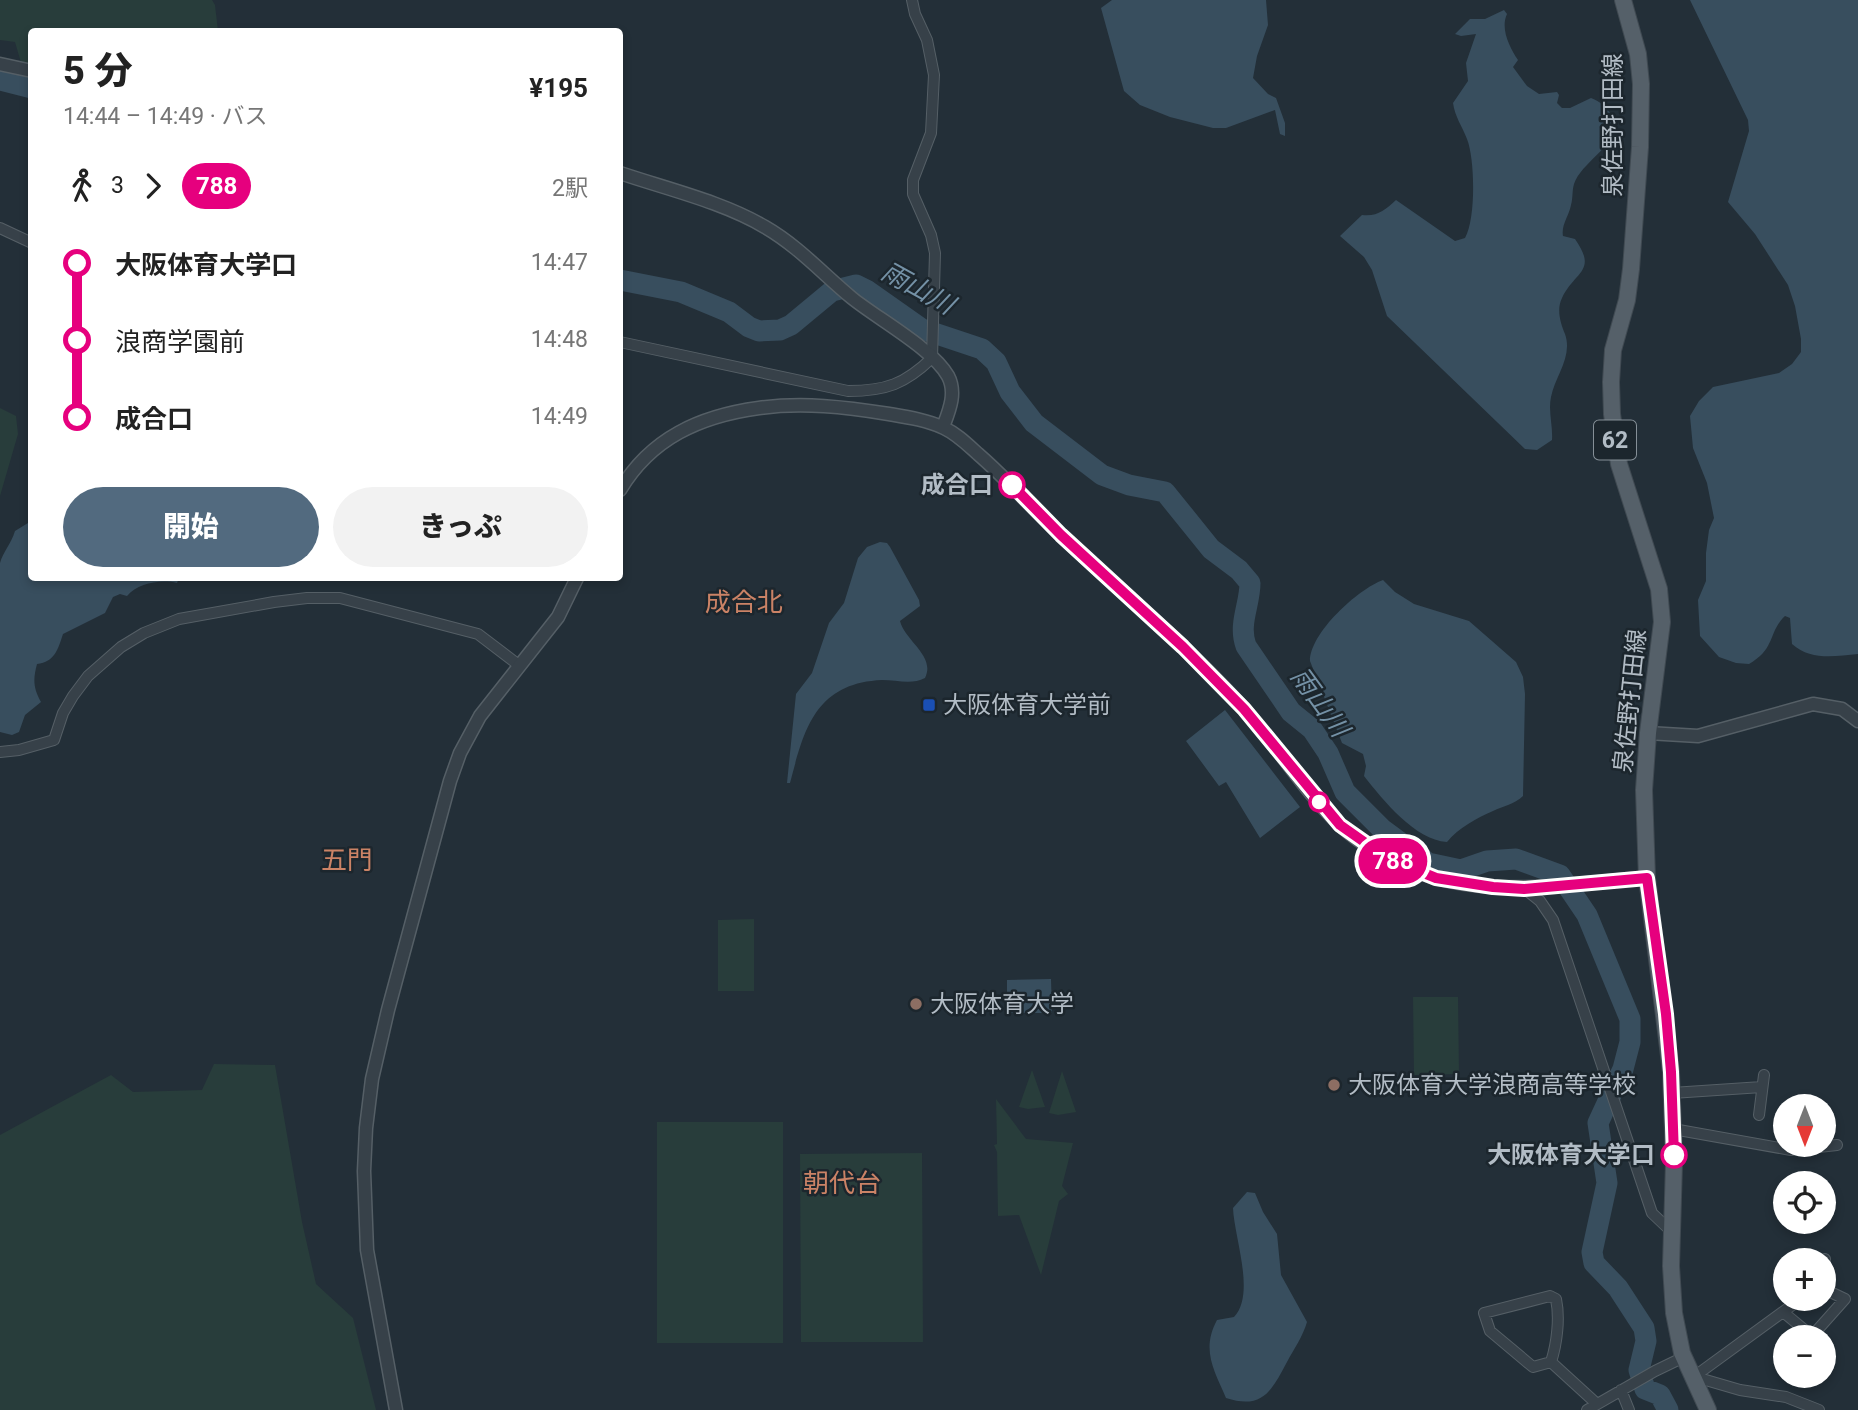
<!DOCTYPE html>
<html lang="ja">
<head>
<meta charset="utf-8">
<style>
  body { margin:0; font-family:Roboto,"Noto Sans JP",sans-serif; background:#f2f2f2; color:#222; height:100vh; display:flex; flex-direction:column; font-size:26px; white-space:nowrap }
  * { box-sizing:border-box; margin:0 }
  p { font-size:23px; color:#767676 }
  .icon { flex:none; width:38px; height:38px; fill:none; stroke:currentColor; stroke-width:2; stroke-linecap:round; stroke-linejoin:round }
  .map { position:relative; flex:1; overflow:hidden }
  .side { position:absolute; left:28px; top:28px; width:595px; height:553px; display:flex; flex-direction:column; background:#fff; border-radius:7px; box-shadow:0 4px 10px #0003 }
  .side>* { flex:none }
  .badge { padding:0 14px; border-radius:23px; font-size:24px; line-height:46px }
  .needle { width:46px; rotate:180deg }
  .fabs { position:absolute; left:1773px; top:1094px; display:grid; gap:14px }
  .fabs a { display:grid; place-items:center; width:63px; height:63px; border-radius:50%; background:#fff; box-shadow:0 4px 10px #0003; font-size:35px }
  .map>.badge { position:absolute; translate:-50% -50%; box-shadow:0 0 0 4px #fff }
  .legs { display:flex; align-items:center; gap:10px; height:77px; padding:0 35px; font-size:23px }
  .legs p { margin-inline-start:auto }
  .summary { display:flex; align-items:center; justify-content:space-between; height:119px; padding:0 35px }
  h1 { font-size:38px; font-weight:800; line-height:52px }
  .button { display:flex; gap:14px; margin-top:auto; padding:14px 35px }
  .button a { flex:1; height:80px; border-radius:42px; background:#526a7f; color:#fff; font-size:28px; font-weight:800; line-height:80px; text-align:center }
  .button a+a { background:#f2f2f2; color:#222 }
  ul { padding:0 35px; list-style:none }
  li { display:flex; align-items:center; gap:24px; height:77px; font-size:26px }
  li i { display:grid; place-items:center; width:10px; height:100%; margin:0 9px; background:currentColor }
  li i::after { content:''; width:18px; height:18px; margin:-9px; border:5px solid; border-radius:50%; background:#fff }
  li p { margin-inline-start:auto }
  li:first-child i { background:linear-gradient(#0000 50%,currentColor 0) }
  li:last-child i { background:linear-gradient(currentColor 50%,#0000 0) }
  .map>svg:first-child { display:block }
  .green { fill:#283d3b }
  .water { fill:#384e5e }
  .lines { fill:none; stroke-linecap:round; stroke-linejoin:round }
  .river { stroke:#384e5e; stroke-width:21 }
  .minor-casing { stroke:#555f66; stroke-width:12 }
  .tertiary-casing { stroke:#555f66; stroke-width:15 }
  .primary-casing { stroke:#404a52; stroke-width:18 }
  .minor { stroke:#374149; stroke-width:10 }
  .tertiary { stroke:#374149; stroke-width:12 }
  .primary { stroke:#556069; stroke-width:16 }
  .line-1-casing { stroke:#fff; stroke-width:16 }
  .line-1 { stroke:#e6007e; stroke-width:10 }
  .stop-1-dot { fill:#fff; stroke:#e6007e; stroke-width:3.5 }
  .transit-dot { fill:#1a4fb4; stroke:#1c262d; stroke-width:2.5 }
  .education-dot { fill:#8d6e63; stroke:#1c262d; stroke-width:2.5 }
  .labels { text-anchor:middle; stroke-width:5; stroke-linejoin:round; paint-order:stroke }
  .shield { fill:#1c262d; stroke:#858f97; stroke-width:2 }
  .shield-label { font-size:23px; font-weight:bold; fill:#b2bcc5 }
  .street-label { font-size:24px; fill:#b2bcc5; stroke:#1c262d }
  .stop-label { font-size:24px; font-weight:bold; fill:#b2bcc5; stroke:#1c262d; text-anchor:end }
  .poi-label { font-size:24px; fill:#b2bcc5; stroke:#1c262d; text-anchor:start }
  .water-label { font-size:26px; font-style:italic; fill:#7491a6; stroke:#1c262d }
  .neighbourhood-label { font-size:26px; fill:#cb8366; stroke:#1c262d }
</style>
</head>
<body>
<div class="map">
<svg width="1858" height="1410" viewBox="0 0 1858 1410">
  <rect width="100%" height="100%" fill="#232f38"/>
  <path class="green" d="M 0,0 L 212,0 L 215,5 L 218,31 L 32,32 L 31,70 L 22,66 L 15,42 L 0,40 Z
    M 0,408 L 16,416 L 18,434 L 0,496 Z
    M 754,919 L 754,991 L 718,991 L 718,920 Z
    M 1413,997 L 1458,997 L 1459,1074 L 1414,1075 Z
    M 214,1064 L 275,1065 L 302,1222 L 316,1284 L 353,1318 L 376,1410 L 0,1410 L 0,1135 L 111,1075 L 133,1092 L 202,1090 Z
    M 1032,1070 L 1045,1107 L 1028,1109 L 1019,1107 Z
    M 1062,1071 L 1076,1112 L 1058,1115 L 1049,1113 Z
    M 996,1099 L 1026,1139 L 1073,1143 L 1062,1186 L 1068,1194 L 1059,1201 L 1041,1275 L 1019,1215 L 998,1216 L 997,1152 L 994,1145 L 997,1144 Z
    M 657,1122 L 783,1122 L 783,1343 L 657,1343 Z
    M 922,1153 L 923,1342 L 801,1342 L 800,1154 Z"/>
  <path class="water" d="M 1112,0 L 1266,0 L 1268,25 L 1257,56 L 1253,78 L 1268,94 L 1276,98 L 1285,123 L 1285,136 L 1280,134 L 1275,110 L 1226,128 L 1213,128 L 1170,117 L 1140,105 L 1124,91 L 1101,8 Z
    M 1690,0 L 1858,0 L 1858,654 C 1835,656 1811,661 1792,644 L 1790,618 L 1785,616 C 1768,632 1776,649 1749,664 L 1736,663 L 1719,657 L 1700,636 L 1698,600 L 1706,581 L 1706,553 L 1709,530 L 1714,518 L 1707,483 L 1693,448 L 1690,416 L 1699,401 L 1713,387 L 1779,373 L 1792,364 L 1801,352 L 1801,339 L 1795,306 L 1788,285 L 1755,234 L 1728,202 L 1749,131 L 1748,120 Z
    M 1504,10 L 1507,14 C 1500,29 1510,48 1518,60 L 1513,67 L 1527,86 L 1539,94 L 1557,92 L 1559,95 L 1557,103 L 1562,108 L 1570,108 L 1591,98 C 1599,101 1607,107 1611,115 C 1623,145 1583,159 1574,184 C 1572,190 1573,199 1571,205 C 1569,216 1561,225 1563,236 L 1575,239 C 1598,272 1575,271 1562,298 C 1556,310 1561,324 1565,334 C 1573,357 1555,376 1551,397 C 1548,411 1553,426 1552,440 L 1537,450 L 1525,449 L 1387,316 L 1372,270 L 1364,257 L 1340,236 L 1362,215 C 1377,217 1385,210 1396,200 L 1455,241 L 1465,238 C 1476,219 1475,159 1467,139 C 1462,126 1455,117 1453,103 L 1468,81 L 1466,63 L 1476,34 L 1461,36 L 1455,34 L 1470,19 L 1485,19 Z
    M 31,513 L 32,578 L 179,578 L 177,583 C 161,579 138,583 127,596 L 120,594 L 113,597 L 105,613 L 63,634 C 58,649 55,662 37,664 C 33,679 33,688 41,702 L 25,715 L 19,732 L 12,735 L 0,732 L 0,563 C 3,552 11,544 15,531 L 28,523 Z
    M 880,542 L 887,543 L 890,547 L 919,600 L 920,606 L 900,621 C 905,641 936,656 925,678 C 912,685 897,680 882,680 C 815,683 804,730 790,783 L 787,783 L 796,694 L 812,673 L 829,623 L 844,603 L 858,558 L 867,547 Z
    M 1383,580 L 1395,592 L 1414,604 L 1469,621 L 1516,662 L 1523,677 L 1525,694 L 1523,796 C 1515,804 1503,806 1493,811 C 1477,818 1458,828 1447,842 C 1415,840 1383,800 1364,776 L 1366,766 L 1363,754 L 1342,743 L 1310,661 C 1310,633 1358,589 1383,580 Z
    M 1225,710 L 1300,807 L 1260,838 L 1226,782 L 1219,786 L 1186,741 Z
    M 1051,979 L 1052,1013 L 1007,1013 L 1007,980 Z
    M 1247,1192 L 1255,1193 L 1263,1212 L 1277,1234 L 1281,1275 L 1307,1322 C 1303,1336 1294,1349 1287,1362 C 1272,1390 1263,1410 1226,1398 C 1214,1370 1201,1350 1217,1320 L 1234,1317 C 1256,1294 1234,1237 1233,1208 Z"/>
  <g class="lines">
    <path class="river" d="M 0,80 L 32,88
      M 620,280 L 681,292 L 729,312 L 749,327 L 759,331 L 780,330 L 791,325 L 832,291 L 856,285 L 868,291 L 922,329 L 982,349 L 996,362 L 1010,392 L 1034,423 L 1102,475 L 1129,485 L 1165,492 L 1211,549 L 1239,570 L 1250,583 C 1250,605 1238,624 1246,646 L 1291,712 L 1312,729 L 1328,753 L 1345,792 L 1382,829 L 1428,863 L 1461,870 L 1487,861 L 1516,859 L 1560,875 L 1587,915 L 1630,1019 L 1630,1042 L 1623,1069 L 1598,1123 L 1607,1183 L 1592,1252 L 1594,1263 L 1618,1288 L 1644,1328 L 1646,1341 L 1639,1370 L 1645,1389 L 1660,1395 L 1668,1410"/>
    <g class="minor-casing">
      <path id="minor" d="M 0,228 L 32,243
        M 620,342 L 848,391 C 886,391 905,384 932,358 L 935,253 L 931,235 L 913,194 L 913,180 L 931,133 L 934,75 L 927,40 L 915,14 L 912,0
        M 0,752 L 19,750 L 54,740 L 63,713 L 73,696 L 88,676 L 121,647 L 144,633 L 179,619 L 274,602 L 307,598 L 340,598 L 478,634 L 520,666
        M 1525,889 L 1540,901 L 1553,920 L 1652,1213 L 1672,1232
        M 1672,1093 L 1762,1087
        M 1759,1115 L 1764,1075
        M 1673,1129 L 1791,1150 L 1837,1145
        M 1824,1263 L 1825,1259
        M 1783,1312 L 1812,1336 L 1845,1299 L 1824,1289
        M 1551,1362 L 1533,1367 L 1490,1331 L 1484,1313 L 1550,1296 L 1556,1299 C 1560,1318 1557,1343 1551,1362 L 1597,1404
        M 1692,1376 L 1740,1390 L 1786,1397 L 1819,1410
        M 1695,1376 L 1802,1298
        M 1621,1390 L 1629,1410
        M 1587,1410 L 1655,1371 L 1684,1357"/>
    </g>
    <g class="tertiary-casing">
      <path id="tertiary" d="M 0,64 L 32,71
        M 620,173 C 667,189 723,202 765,227 C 798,246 823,274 852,298 C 878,319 933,349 948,376 C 957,393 949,411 943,427
        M 620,490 C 651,438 700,416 759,408 C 803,402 845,407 889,414 C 907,417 927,420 944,428 C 957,434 967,444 978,454 C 1008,480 1034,510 1063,537 C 1126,597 1195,652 1252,718 C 1282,753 1306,793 1339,824 C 1352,837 1369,848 1385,857 C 1466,904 1559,884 1647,878
        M 1648,733 L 1698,736 L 1813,704 L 1842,709 L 1858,721
        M 396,1410 L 367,1250 L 364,1171 L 366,1128 L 372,1079 L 388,1010 L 450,781 L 460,753 L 480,716 L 558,617 L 577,578"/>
    </g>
    <g class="primary-casing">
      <path id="primary" d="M 1623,0 L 1638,54 L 1641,84 L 1640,147 L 1631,269 L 1627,300 L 1613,350 L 1611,382 L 1612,414 L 1619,464 L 1659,589 L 1662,622 L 1648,733 L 1644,790 L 1647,878 L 1671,1072 L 1674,1163 L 1671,1266 L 1674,1313 L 1682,1353 L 1708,1410"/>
    </g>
    <use href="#minor" class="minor"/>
    <use href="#tertiary" class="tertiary"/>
    <use href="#primary" class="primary"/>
  </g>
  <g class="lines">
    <g class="line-1-casing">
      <path id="line-1" d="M 1012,485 L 1061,535 L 1183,647 L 1244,709 L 1340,825 L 1387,858 L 1436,878 L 1493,887 L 1524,889 L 1647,878 L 1666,1014 L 1671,1072 L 1674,1155"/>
    </g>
    <use href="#line-1" class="line-1"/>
  </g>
  <g class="stop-1-dot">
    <circle cx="1012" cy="485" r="12"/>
    <circle cx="1319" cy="802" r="9"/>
    <circle cx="1674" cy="1155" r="12"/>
  </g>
  <rect class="transit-dot" x="922" y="698" width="14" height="14" rx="3.5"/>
  <g class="education-dot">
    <circle cx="916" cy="1004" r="7"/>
    <circle cx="1334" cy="1085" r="7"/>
  </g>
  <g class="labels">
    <rect class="shield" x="1594" y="420.5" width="42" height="39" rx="5"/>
    <g class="shield-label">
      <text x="1615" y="448">62</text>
    </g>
    <g class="street-label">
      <text transform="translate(1613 125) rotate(-90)" y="8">泉佐野打田線</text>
      <text transform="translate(1630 701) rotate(-84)" y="8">泉佐野打田線</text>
    </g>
    <g class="stop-label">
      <text x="993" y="493">成合口</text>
      <text x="1655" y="1163">大阪体育大学口</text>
    </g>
    <g class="poi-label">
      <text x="943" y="713">大阪体育大学前</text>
      <text x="930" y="1012">大阪体育大学</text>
      <text x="1348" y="1093">大阪体育大学浪商高等学校</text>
    </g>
    <g class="water-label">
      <text transform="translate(918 288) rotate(29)" y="9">雨山川</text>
      <text transform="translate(1320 702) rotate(54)" y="9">雨山川</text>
    </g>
    <g class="neighbourhood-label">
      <text x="744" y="611">成合北</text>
      <text x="347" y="869">五門</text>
      <text x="842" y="1192">朝代台</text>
    </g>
  </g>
</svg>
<div class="fabs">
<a><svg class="needle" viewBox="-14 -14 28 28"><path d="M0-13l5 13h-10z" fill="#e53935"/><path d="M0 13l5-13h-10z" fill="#767676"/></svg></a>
<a><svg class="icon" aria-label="locate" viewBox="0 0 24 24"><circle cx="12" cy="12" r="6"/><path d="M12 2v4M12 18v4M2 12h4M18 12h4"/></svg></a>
<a>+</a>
<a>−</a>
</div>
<b class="badge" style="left:1393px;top:861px;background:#e6007e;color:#fff">788</b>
<section class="side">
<div class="summary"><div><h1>5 分</h1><p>14:44 – 14:49 · バス</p></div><b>¥195</b></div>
<div class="legs"><svg class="icon" aria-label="walk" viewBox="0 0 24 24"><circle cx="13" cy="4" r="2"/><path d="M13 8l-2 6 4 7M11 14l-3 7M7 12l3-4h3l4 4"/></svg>3<svg class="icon" aria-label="forward" viewBox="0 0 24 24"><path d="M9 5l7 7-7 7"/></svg><b class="badge" style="background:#e6007e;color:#fff">788</b><p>2駅</p></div>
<ul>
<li><i style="color:#e6007e"></i><b>大阪体育大学口</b><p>14:47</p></li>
<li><i style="color:#e6007e"></i><span>浪商学園前</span><p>14:48</p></li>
<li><i style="color:#e6007e"></i><b>成合口</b><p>14:49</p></li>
</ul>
<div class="button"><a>開始</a><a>きっぷ</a></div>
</section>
</div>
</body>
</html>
